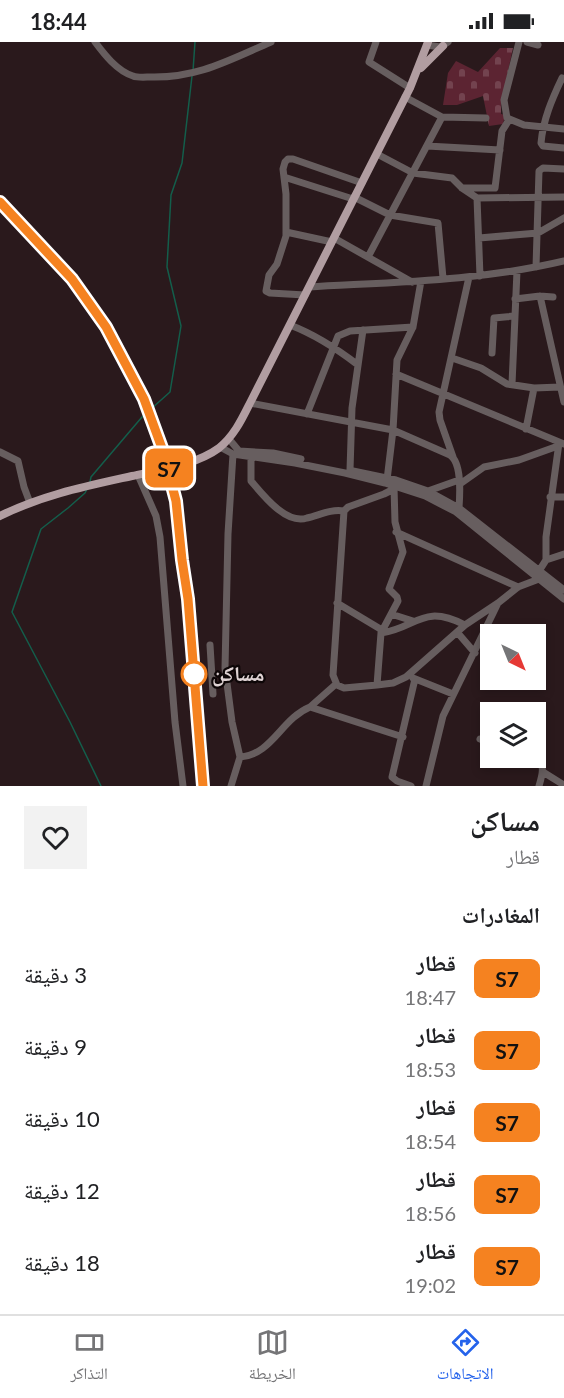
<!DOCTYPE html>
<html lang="ar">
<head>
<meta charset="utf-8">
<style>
  body { margin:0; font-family:Lato,"Noto Naskh Arabic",sans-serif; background:#f2f2f2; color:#202124; direction:rtl; height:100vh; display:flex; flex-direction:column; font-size:22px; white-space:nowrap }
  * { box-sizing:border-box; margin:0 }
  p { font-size:20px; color:#757577 }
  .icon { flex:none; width:33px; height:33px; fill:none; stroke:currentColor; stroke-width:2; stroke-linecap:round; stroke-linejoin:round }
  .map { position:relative; height:744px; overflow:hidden; direction:ltr }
  .sheet { display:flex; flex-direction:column; background:#fff; flex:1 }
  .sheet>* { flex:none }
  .badge { padding:0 12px; border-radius:9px; font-size:21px; line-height:39px }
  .needle { width:39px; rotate:137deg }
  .tools { position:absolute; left:480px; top:582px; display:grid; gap:12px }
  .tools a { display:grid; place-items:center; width:66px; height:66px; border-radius:0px; background:#fff; box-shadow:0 3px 9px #0003; font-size:30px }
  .map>.badge { position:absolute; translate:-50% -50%; box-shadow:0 0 0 3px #fff }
  h2 { padding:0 24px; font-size:22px; line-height:54px }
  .round { display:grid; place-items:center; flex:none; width:63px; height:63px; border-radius:0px; background:#f2f2f2 }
  .summary { display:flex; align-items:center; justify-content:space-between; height:102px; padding:0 24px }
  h1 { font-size:28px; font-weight:800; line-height:45px }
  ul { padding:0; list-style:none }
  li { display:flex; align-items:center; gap:18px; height:72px; padding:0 24px }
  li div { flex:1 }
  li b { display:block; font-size:22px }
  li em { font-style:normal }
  li .badge { min-width:66px; font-weight:700; text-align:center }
  .status { display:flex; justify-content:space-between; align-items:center; height:42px; padding:0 30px; background:#fff; direction:ltr }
  .status svg { height:16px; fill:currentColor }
  .tabs { display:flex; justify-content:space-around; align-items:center; height:84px; border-top:2px solid #e0e0e0; background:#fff; font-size:16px; color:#757577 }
  .tabs a { display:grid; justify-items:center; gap:3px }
  .tabs .active { color:#2563eb }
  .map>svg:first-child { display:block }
  .cemetery { fill:url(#cemetery-stones) }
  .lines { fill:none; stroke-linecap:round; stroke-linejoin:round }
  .stream { stroke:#135e4b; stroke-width:1.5 }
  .minor { stroke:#675e5f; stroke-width:7 }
  .major { stroke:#b19da1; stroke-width:8 }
  .rail-casing { stroke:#887a7c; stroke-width:4 }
  .rail { stroke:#0d0607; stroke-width:1.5; stroke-dasharray:4.5; stroke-linecap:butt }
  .line-casing { stroke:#fff; stroke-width:14 }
  .line { stroke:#f58220; stroke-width:9 }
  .stop-dot { fill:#fff; stroke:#f58220; stroke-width:3 }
  .labels { text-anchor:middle; stroke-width:4.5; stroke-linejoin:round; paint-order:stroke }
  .stop-label { font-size:21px; font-weight:bold; fill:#ded2d3; stroke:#0d0607; text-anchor:start }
</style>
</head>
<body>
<div class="status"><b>18:44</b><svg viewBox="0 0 49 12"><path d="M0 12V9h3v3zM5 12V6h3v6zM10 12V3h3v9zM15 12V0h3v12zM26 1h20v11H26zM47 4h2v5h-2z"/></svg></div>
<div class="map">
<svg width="564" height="744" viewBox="0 0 564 744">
  <defs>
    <pattern id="cemetery-stones" width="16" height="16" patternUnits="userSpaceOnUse" patternTransform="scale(1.5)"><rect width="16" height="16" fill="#5c2432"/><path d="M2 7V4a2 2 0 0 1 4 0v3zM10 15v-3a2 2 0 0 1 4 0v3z" fill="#73434f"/></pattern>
  </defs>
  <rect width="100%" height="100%" fill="#2a191c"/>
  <path class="cemetery" d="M 500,6 L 513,6 L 501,61 L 501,72 L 505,73 L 503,82 L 489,84 L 483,54 L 457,63 L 443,63 L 448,31 L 456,19 L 478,30 Z"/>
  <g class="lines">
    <path class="stream" d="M 193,29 L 195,0
      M 90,440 L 91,435 L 142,375 L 170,350 L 181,284 L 167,225 L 171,153 L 182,121 L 192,34
      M 87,447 L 85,451 L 68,466 L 41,487 L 12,570 L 70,680 L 101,744"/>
    <path class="minor" d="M 95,0 C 104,12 117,29 133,34 C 138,36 146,35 151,35 C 198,36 229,18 271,0
      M 376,0 L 369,20 L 410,46
      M 519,0 L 504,58 L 507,76 L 524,83 L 564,87
      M 527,0 L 538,3
      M 427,3 L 440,5 L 448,0
      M 564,37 L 562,36 C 552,57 543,78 541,101 L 543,104 L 564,106
      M 405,55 L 442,75 L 486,76
      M 427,104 L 500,108
      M 377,112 L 413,131 L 452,136 L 462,146 L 477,156 L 564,155
      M 284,135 L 353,157
      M 462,146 L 495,146 L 502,89 L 509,78
      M 354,155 L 390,173 L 438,181 L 443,236
      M 477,156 L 480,234
      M 286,190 L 332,200
      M 334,196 L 412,240
      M 479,196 L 538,191 L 564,176
      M 368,215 L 442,75
      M 536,225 L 539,129 L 543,126 L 564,127
      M 309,245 C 394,240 480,239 564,219
      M 305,253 L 270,251 L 266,249 L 269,233 L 277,222 L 286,194 L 286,152 L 283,127 L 285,120 L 288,117 L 293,117 L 362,141
      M 540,254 L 564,360
      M 515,257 L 540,254 L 553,255
      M 290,283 C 316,293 336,306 358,323
      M 492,311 L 494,276 L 514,274
      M 452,316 L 481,326 L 507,342 L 534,346 L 560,345
      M 396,332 L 564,402
      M 512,342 L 517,229
      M 250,361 L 393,388 L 450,413 C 462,421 460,452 459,466
      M 307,372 L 338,294 L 350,289 L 413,285
      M 526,387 L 534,346
      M 229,397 L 239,409 L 273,411 L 301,417
      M 220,405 L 233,412 L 295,421 L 345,431 L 385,441 L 425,454 L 456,470 L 564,557
      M 0,410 L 18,419 L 24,445 L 30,461
      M 251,415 L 251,439 C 263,453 286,483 307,476 C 320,473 330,467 344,469
      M 453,415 L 440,378 L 439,370 L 469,235
      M 350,428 L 352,366 L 363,288
      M 353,429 L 396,438 L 428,449 L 459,466 L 564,548
      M 138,433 L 156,474 L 160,495 L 175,680 L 183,744
      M 387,438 L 393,388 L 397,318 L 413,285 L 421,239
      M 460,442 L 484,425 L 519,418 L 558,404
      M 394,447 L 384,452 L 348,465 L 344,469 L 333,633 L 337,643 L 344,646 L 377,643 L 393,641 L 406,635 L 465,583 L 498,561
      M 428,449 L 459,438
      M 550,455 L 564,455
      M 396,490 L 518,545
      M 546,518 L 546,495 L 559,401
      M 539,529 L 546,518 L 564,512
      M 337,561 L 382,588
      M 391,572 L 413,579
      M 457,590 L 475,611
      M 381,591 C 417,586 422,561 465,583
      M 210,603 L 213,652
      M 413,636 L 453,652
      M 377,643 L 381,591 L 398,559 L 397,555 L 389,547 L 403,510 L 395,480 L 394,445
      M 310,665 L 336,642
      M 480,697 L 490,701
      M 536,714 C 546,721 542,734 539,744
      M 240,715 C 272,713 281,677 310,665 L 403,695
      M 543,730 L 564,743
      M 231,744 L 240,715 L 232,680 L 225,626 L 228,492 L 233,412
      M 411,744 L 397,739 L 392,735 L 415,637
      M 426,744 L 443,674 L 498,561 L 518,545 L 539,537"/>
    <path class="major" d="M 421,26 L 443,4
      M 0,474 C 42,453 87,444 132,434 C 160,428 196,423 219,406 C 234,394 242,377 250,361 L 410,46 L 428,0"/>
    <g class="rail-casing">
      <path id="rail" d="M 0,160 C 24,185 49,210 72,237 C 128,306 166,390 179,478 L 200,744"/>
    </g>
    <use href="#rail" class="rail"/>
  </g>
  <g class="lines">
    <g class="line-casing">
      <path id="line" d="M 0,160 L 72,237 L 106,285 L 144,357 L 163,409 L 176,459 L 182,518 L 188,557 L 203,744"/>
    </g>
    <use href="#line" class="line"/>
  </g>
  <circle class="stop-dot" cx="194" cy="632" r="12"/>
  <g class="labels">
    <g class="stop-label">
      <text x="212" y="639">مساكن</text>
    </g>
  </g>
</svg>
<div class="tools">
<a><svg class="needle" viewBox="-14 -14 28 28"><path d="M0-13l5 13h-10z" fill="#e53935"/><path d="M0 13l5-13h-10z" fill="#757577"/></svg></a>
<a><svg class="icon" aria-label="layers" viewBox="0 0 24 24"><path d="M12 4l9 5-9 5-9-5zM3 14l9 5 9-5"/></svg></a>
</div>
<b class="badge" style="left:169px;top:426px;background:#f58220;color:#111">S7</b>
</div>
<section class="sheet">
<div class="summary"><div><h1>مساكن</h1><p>قطار</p></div><a class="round"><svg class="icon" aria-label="heart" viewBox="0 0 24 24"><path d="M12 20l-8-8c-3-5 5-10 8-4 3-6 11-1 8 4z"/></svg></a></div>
<h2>المغادرات</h2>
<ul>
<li><span class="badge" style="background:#f58220;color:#111">S7</span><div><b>قطار</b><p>18:47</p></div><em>3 دقيقة</em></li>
<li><span class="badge" style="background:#f58220;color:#111">S7</span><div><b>قطار</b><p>18:53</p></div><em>9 دقيقة</em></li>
<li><span class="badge" style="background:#f58220;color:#111">S7</span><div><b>قطار</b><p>18:54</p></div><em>10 دقيقة</em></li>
<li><span class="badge" style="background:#f58220;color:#111">S7</span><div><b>قطار</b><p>18:56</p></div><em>12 دقيقة</em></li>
<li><span class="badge" style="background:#f58220;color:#111">S7</span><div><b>قطار</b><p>19:02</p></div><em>18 دقيقة</em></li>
</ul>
</section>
<nav class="tabs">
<a class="active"><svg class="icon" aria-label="directions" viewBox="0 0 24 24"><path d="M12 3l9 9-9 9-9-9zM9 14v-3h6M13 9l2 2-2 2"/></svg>الاتجاهات</a>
<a><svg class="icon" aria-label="map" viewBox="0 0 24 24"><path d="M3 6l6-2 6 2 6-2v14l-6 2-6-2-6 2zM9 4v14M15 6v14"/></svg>الخريطة</a>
<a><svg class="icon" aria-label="tickets" viewBox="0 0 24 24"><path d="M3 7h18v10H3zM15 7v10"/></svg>التذاكر</a>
</nav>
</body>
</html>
